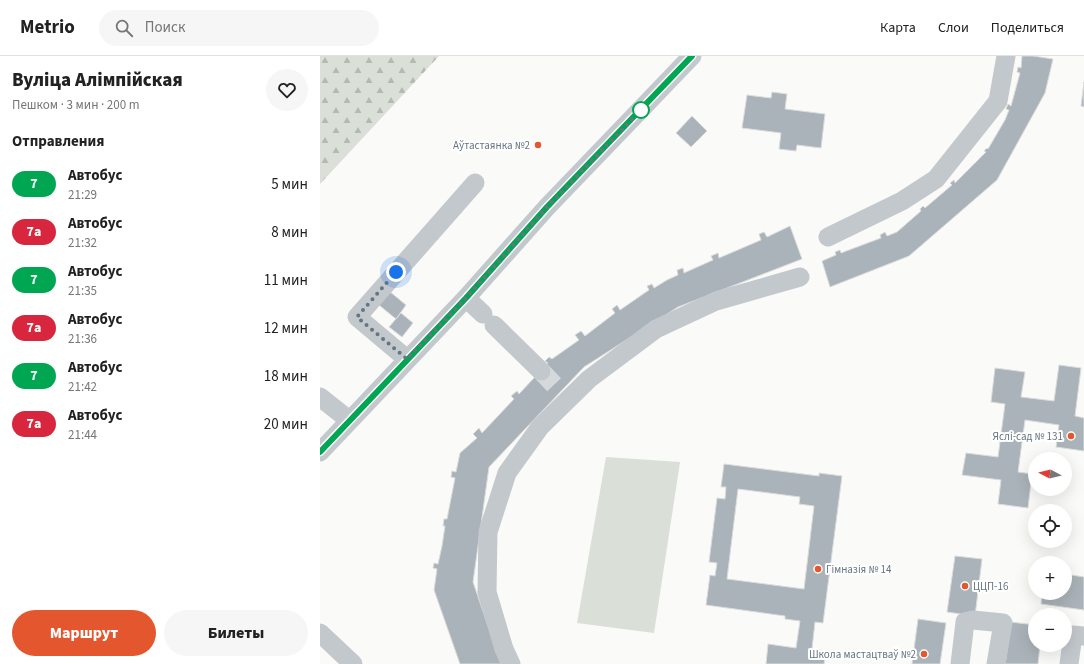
<!DOCTYPE html>
<html lang="ru">
<head>
<meta charset="utf-8">
<style>
  body { margin:0; font-family:"Source Sans 3",sans-serif; background:#f6f6f6; color:#222; height:100vh; display:flex; flex-direction:column; font-size:15px; white-space:nowrap }
  * { box-sizing:border-box; margin:0 }
  p { font-size:13px; color:#767676 }
  .icon { flex:none; width:22px; height:22px; fill:none; stroke:currentColor; stroke-width:2; stroke-linecap:round; stroke-linejoin:round }
  .map { position:relative; flex:1; overflow:hidden }
  .sheet { display:flex; flex-direction:column; background:#fff; width:320px }
  .sheet>* { flex:none }
  .badge { padding:0 8px; border-radius:13px; font-size:14px; line-height:26px }
  .needle { width:26px; rotate:277deg }
  .controls { position:absolute; left:708px; top:396px; display:grid; gap:8px }
  .controls a { display:grid; place-items:center; width:44px; height:44px; border-radius:50%; background:#fff; box-shadow:0 4px 16px #0002; font-size:20px }
  .you { position:absolute; width:20px; height:20px; margin:-10px; border:3px solid #fff; border-radius:50%; background:#1a73e8; box-shadow:0 0 0 6px #1a73e833 }
  .map>.badge { position:absolute; translate:-50% -50%; box-shadow:0 0 0 2px #fff }
  h2 { padding:0 12px; font-size:15px; line-height:36px }
  .round { display:grid; place-items:center; flex:none; width:42px; height:42px; border-radius:21px; background:#f6f6f6 }
  .summary { display:flex; align-items:center; justify-content:space-between; height:68px; padding:0 12px }
  h1 { font-size:19px; font-weight:800; line-height:30px }
  .button { display:flex; gap:8px; margin-top:auto; padding:8px 12px }
  .button a { flex:1; height:46px; border-radius:24px; background:#e4572e; color:#fff; font-size:16px; font-weight:800; line-height:46px; text-align:center }
  .button a+a { background:#f6f6f6; color:#222 }
  ul { padding:0; list-style:none }
  li { display:flex; align-items:center; gap:12px; height:48px; padding:0 12px }
  li div { flex:1 }
  li b { display:block; font-size:15px }
  li em { font-style:normal }
  li .badge { min-width:44px; font-weight:700; text-align:center }
  header { display:flex; align-items:center; gap:24px; box-sizing:border-box; height:56px; padding:0 20px; background:#fff; border-bottom:1px solid #e0e0e0 }
  header strong { font-size:19px }
  nav { display:flex; gap:22px; margin-inline-start:auto; font-size:14px }
  .search { width:280px; height:36px; background:#f6f6f6; display:flex; align-items:center; gap:10px; box-sizing:border-box; padding:0 14px; border-radius:22px; color:#767676; font-size:15px }
  main { display:flex; flex:1; min-height:0 }
  .map>svg:first-child { display:block }
  .grass { fill:#dadfd7 }
  .forest { fill:url(#forest-firs) }
  .building { fill:#aab3b9; stroke:#dcdcda; fill-rule:evenodd }
  .lines { fill:none; stroke-linecap:round; stroke-linejoin:round }
  .minor-tunnel { stroke:#d5d9db; stroke-width:19; stroke-dasharray:19 10; stroke-linecap:butt }
  .minor { stroke:#c3c8cc; stroke-width:19 }
  .line-casing { stroke:#fff; stroke-width:9 }
  .line { stroke:#00a651; stroke-width:6 }
  .walk { stroke:#657683; stroke-width:4; stroke-dasharray:0 7.2 }
  .stop-dot { fill:#fff; stroke:#00a651; stroke-width:2 }
  .poi-dot { fill:#e4572e; stroke:#fff; stroke-width:1.5 }
  .labels { text-anchor:middle; stroke-width:4; stroke-linejoin:round; paint-order:stroke }
  .poi-label { font-size:11px; fill:#657683; stroke:#fff; text-anchor:end }
</style>
</head>
<body>
<header>
<strong>Metrio</strong>
<div class="search"><svg class="icon" aria-label="search" viewBox="0 0 24 24"><circle cx="10" cy="10" r="6"/><path d="M15 15l6 6"/></svg>Поиск</div>
<nav><a>Карта</a><a>Слои</a><a>Поделиться</a></nav>
</header>
<main>
<section class="sheet">
<div class="summary"><div><h1>Вуліца Алімпійская</h1><p>Пешком · 3 мин · 200 m</p></div><a class="round"><svg class="icon" aria-label="heart" viewBox="0 0 24 24"><path d="M12 20l-8-8c-3-5 5-10 8-4 3-6 11-1 8 4z"/></svg></a></div>
<h2>Отправления</h2>
<ul>
<li><span class="badge" style="background:#00a651;color:#fff">7</span><div><b>Автобус</b><p>21:29</p></div><em>5 мин</em></li>
<li><span class="badge" style="background:#d7263d;color:#fff">7а</span><div><b>Автобус</b><p>21:32</p></div><em>8 мин</em></li>
<li><span class="badge" style="background:#00a651;color:#fff">7</span><div><b>Автобус</b><p>21:35</p></div><em>11 мин</em></li>
<li><span class="badge" style="background:#d7263d;color:#fff">7а</span><div><b>Автобус</b><p>21:36</p></div><em>12 мин</em></li>
<li><span class="badge" style="background:#00a651;color:#fff">7</span><div><b>Автобус</b><p>21:42</p></div><em>18 мин</em></li>
<li><span class="badge" style="background:#d7263d;color:#fff">7а</span><div><b>Автобус</b><p>21:44</p></div><em>20 мин</em></li>
</ul>
<div class="button"><a>Маршрут</a><a>Билеты</a></div>
</section>
<div class="map">
<svg width="764" height="608" viewBox="0 0 764 608">
  <defs>
    <pattern id="forest-firs" width="22" height="20" patternUnits="userSpaceOnUse"><rect width="22" height="20" fill="#dadfd7"/><path d="M5 1l3.5 6h-7zM16 11l3.5 6h-7z" fill="#b4b9b4"/></pattern>
  </defs>
  <rect width="100%" height="100%" fill="#fafaf8"/>
  <path class="grass" d="M 286,401 L 360,406 L 334,577 L 257,567 Z"/>
  <path class="forest" d="M 0,0 L 119,0 L 0,128 Z"/>
  <path class="building" d="M 702,0 L 713,0 L 733,3 L 725,37 L 677,124 L 589,200 L 510,231 L 502,205 L 516,199 L 515,196 L 520,194 L 521,197 L 561,182 L 560,179 L 565,176 L 567,180 L 577,176 L 601,155 L 600,153 L 603,150 L 605,152 L 632,129 L 630,127 L 634,124 L 635,127 L 666,96 L 664,95 L 667,92 L 668,93 L 685,64 L 689,54 L 686,53 L 688,48 L 691,50 L 700,17 L 697,16 L 698,11 L 701,12 Z
    M 764,26 L 764,51 L 761,50 Z
    M 452,36 L 467,38 L 465,53 L 505,58 L 501,92 L 477,89 L 476,95 L 459,93 L 461,77 L 422,72 L 427,39 L 451,42 Z
    M 372,60 L 387,75 L 371,91 L 356,77 Z
    M 470,170 L 482,203 L 358,251 L 264,311 L 169,411 L 153,526 L 181,608 L 140,608 L 114,534 L 117,513 L 113,512 L 114,507 L 118,508 L 122,490 L 125,470 L 123,470 L 124,463 L 127,463 L 135,422 L 131,421 L 132,415 L 136,416 L 140,397 L 157,382 L 153,378 L 159,372 L 162,377 L 194,343 L 191,340 L 197,335 L 199,338 L 228,307 L 225,305 L 229,301 L 232,303 L 259,284 L 255,279 L 261,275 L 265,280 L 295,257 L 292,253 L 297,249 L 300,254 L 329,234 L 327,230 L 332,228 L 334,232 L 347,224 L 358,219 L 357,214 L 363,212 L 364,217 L 393,204 L 391,200 L 398,197 L 399,202 L 441,184 L 439,178 L 444,176 L 447,181 Z
    M 69,235 L 86,249 L 76,263 L 59,249 Z
    M 81,257 L 93,267 L 82,281 L 69,271 Z
    M 739,309 L 761,312 L 755,360 L 764,362 L 764,395 L 736,391 L 739,369 L 705,364 L 698,416 L 712,418 L 708,452 L 678,448 L 681,424 L 642,419 L 646,397 L 678,401 L 685,348 L 671,346 L 675,312 L 705,316 L 701,341 L 734,345 Z
    M 404,408 L 499,420 L 499,417 L 522,420 L 503,567 L 495,566 L 492,593 L 506,595 L 504,608 L 446,608 L 448,588 L 476,592 L 480,565 L 465,563 L 465,560 L 386,549 L 390,519 L 395,520 L 397,507 L 389,506 L 397,442 L 405,443 L 406,431 L 401,431 ZM 418,433 L 480,441 L 479,448 L 494,450 L 484,533 L 407,523 Z
    M 635,500 L 662,503 L 655,560 L 627,556 Z
    M 745,518 L 764,521 L 764,554 L 721,548 L 722,537 L 745,537 Z
    M 598,563 L 626,567 L 620,608 L 592,608 Z
    M 691,566 L 715,569 L 715,589 L 720,589 L 718,608 L 685,608 Z"/>
  <g class="lines">
    <path class="minor-tunnel" d="M 221,315 L 241,336"/>
    <path class="minor" d="M 508,181 L 582,145 L 616,123 L 678,45 L 686,0
      M 146,242 L 163,258
      M 174,269 L 221,315
      M 87,303 L 37,261 L 155,127
      M 0,341 L 29,364
      M 0,396 L 146,242 L 227,151 L 372,0
      M 0,577 L 33,608
      M 191,608 L 184,593 L 167,536 L 168,476 L 187,417 L 220,371 L 269,323 L 336,273 L 396,245 L 480,221
      M 640,608 L 645,566 L 653,564 L 683,567 L 676,608
      M 749,608 L 753,579 L 764,580"/>
  </g>
  <g class="lines">
    <g class="line-casing">
      <path id="line" d="M 0,396 L 146,242 L 227,151 L 372,0"/>
    </g>
    <use href="#line" class="line"/>
    <path class="walk" d="M 76,216 L 37,261 L 87,303 L 146,242 L 227,151 L 321,54"/>
  </g>
  <circle class="stop-dot" cx="321" cy="54" r="8"/>
  <g class="poi-dot">
    <circle cx="218" cy="89" r="4"/>
    <circle cx="751" cy="380" r="4"/>
    <circle cx="498" cy="513" r="4"/>
    <circle cx="645" cy="530" r="4"/>
    <circle cx="604" cy="598" r="4"/>
  </g>
  <g class="labels">
    <g class="poi-label">
      <text x="210" y="93">Аўтастаянка №2</text>
      <text x="743" y="384">Яслі-сад № 131</text>
      <text x="506" y="517" text-anchor="start">Гімназія № 14</text>
      <text x="653" y="534" text-anchor="start">ЦЦП-16</text>
      <text x="596" y="602">Школа мастацтваў №2</text>
    </g>
  </g>
</svg>
<div class="controls">
<a><svg class="needle" viewBox="-14 -14 28 28"><path d="M0-13l5 13h-10z" fill="#e53935"/><path d="M0 13l5-13h-10z" fill="#767676"/></svg></a>
<a><svg class="icon" aria-label="locate" viewBox="0 0 24 24"><circle cx="12" cy="12" r="6"/><path d="M12 2v4M12 18v4M2 12h4M18 12h4"/></svg></a>
<a>+</a>
<a>−</a>
</div>
<div class="you" style="left:76px;top:216px"></div>
</div>
</main>
</body>
</html>
